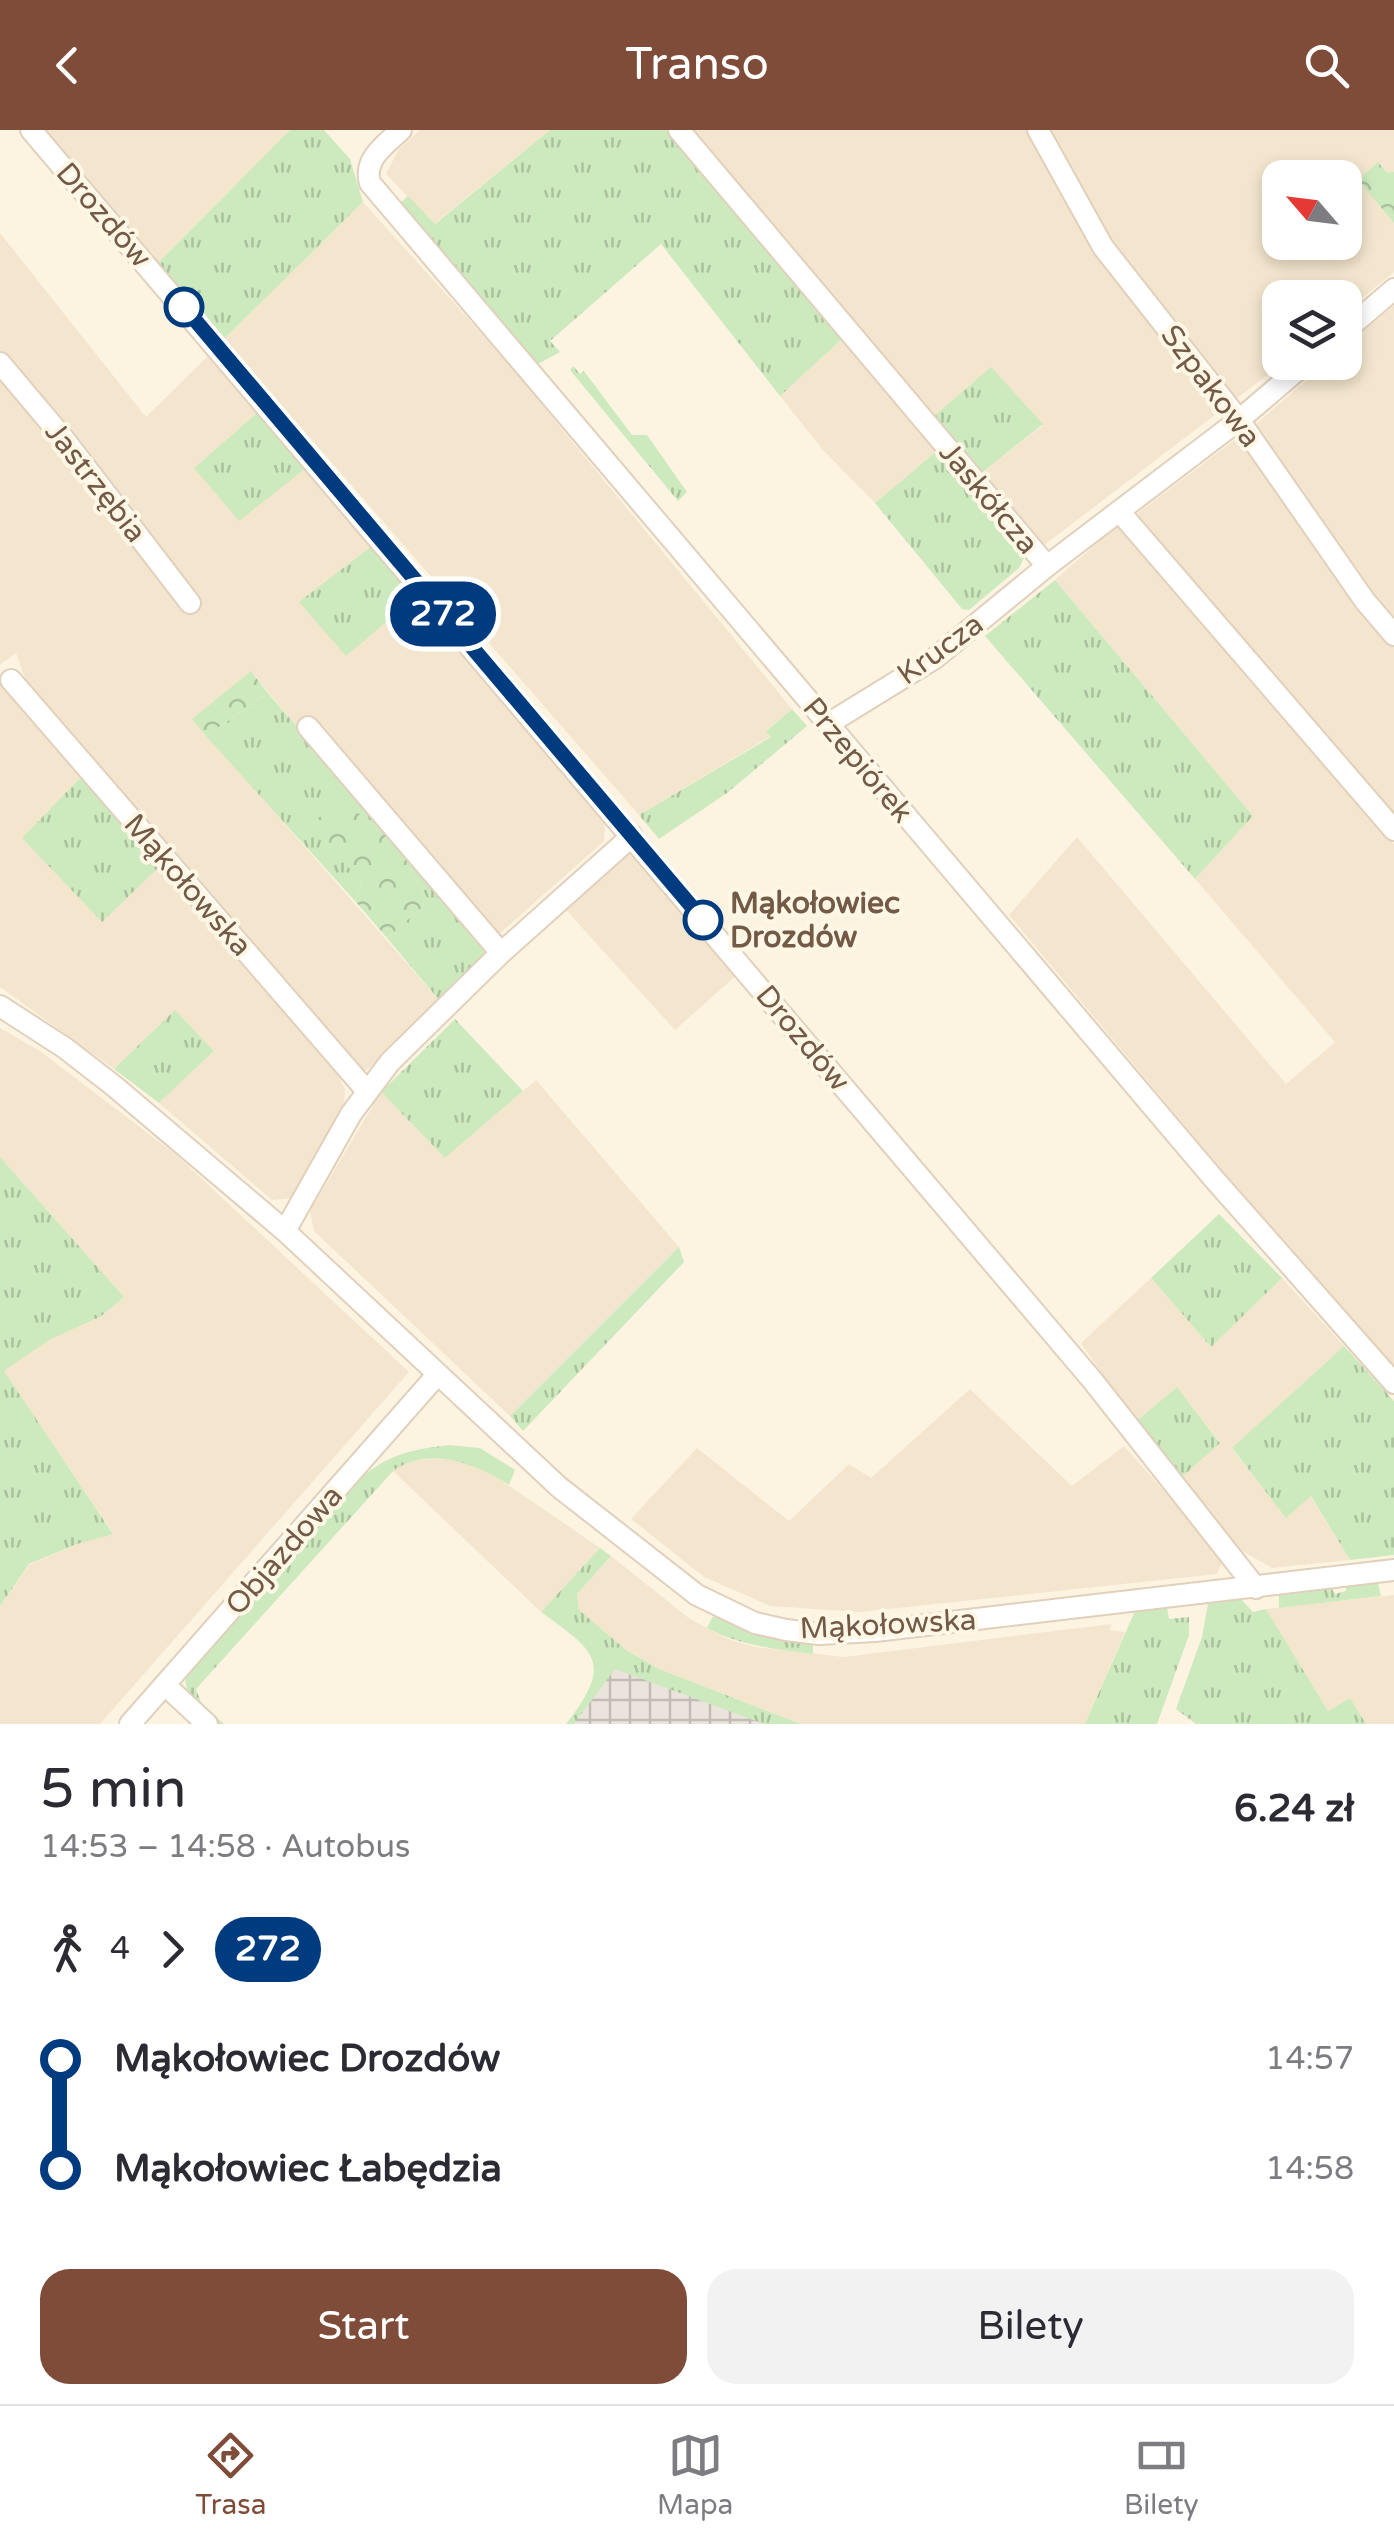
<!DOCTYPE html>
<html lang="pl">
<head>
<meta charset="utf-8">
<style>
  body { margin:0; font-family:"Varela Round",sans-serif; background:#f2f2f3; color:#2b2b33; height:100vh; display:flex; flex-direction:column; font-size:38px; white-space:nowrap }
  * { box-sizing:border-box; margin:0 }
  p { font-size:32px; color:#7c7c81 }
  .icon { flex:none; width:55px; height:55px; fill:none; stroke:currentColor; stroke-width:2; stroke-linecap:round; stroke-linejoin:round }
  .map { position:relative; height:1594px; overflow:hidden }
  .details { display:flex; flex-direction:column; background:#fff; flex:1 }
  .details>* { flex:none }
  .badge { padding:0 20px; border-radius:32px; font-size:35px; line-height:65px }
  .needle { width:65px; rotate:298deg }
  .controls { position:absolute; left:1262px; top:30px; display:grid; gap:20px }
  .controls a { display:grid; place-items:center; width:100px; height:100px; border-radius:20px; background:#fff; box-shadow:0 5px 15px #0003; font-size:50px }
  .map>.badge { position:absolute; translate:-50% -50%; box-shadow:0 0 0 5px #fff }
  .legs { display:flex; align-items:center; gap:15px; height:110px; padding:0 40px; font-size:32px }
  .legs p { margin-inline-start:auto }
  .overview { display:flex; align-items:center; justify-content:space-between; height:170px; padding:0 40px }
  h1 { font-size:55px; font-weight:600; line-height:75px }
  .cta { display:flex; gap:20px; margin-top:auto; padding:20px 40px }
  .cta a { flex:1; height:115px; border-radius:30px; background:#804c3a; color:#fff; font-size:40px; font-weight:600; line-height:115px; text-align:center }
  .cta a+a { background:#f2f2f3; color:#2b2b33 }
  ul { padding:0 40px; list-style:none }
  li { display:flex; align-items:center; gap:35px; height:110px; font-size:38px }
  li i { display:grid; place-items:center; width:15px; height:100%; margin:0 12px; background:currentColor }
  li i::after { content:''; width:25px; height:25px; margin:-12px; border:8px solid; border-radius:50%; background:#fff }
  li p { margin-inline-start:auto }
  li:first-child i { background:linear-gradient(#0000 50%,currentColor 0) }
  li:last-child i { background:linear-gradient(currentColor 50%,#0000 0) }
  header { display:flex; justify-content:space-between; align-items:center; height:130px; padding:0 40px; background:#804c3a; color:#fff; font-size:45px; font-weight:600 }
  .tab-bar { display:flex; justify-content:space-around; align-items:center; height:140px; border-top:2px solid #e1e1e2; background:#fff; font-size:28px; color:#7c7c81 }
  .tab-bar a { display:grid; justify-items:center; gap:5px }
  .tab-bar .current { color:#804c3a }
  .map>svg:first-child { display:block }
  .residential { fill:#f4e6ce; fill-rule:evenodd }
  .industrial { fill:url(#industrial-grid) }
  .grass { fill:url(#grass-tufts) }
  .forest { fill:url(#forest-crowns) }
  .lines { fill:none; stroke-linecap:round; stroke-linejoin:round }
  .minor-casing { stroke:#e0d0bc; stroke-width:24 }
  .minor { stroke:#fff; stroke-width:20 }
  .line-1-casing { stroke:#fff; stroke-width:22 }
  .line-1 { stroke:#003b80; stroke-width:15 }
  .stop-1-dot { fill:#fff; stroke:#003b80; stroke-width:5 }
  .labels { text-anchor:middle; stroke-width:8; stroke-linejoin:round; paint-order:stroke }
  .street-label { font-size:30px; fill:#735a47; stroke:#fff7e6 }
  .stop-label { font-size:30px; font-weight:bold; fill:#735a47; stroke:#fff7e6; text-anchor:start }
</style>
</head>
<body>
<header><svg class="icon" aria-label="back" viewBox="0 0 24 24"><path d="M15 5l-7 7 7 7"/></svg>Transo<svg class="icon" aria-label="search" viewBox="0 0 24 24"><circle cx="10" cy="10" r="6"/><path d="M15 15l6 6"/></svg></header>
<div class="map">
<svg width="1394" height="1594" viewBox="0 0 1394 1594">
  <defs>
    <pattern id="industrial-grid" width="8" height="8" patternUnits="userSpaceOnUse" patternTransform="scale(2.5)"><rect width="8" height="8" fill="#ebe4dc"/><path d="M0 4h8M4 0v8" fill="none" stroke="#c3bcb4"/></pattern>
    <pattern id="grass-tufts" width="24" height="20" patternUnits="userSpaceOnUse" patternTransform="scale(2.5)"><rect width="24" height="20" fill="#cdeabf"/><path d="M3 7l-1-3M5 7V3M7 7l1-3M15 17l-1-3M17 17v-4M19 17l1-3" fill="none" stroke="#abc19d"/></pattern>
    <pattern id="forest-crowns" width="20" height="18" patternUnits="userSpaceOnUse" patternTransform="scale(2.5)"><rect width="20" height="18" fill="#cdeabf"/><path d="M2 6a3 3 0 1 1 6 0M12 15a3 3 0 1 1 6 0" fill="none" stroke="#abc19d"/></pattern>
  </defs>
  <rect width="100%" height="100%" fill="#fcf4e0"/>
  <path class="residential" d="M 42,0 L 290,0 L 158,133 Z
    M 420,0 L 550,0 L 434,94 L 386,44 L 398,20 Z
    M 684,0 L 1394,0 L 1394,42 L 1359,50 L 1394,93 L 1394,142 L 1345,182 L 1345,168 L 1280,168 L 1280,232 L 1283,233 L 1039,419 L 979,345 L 1043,295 L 932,288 ZM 1280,48 L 1345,48 L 1345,112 L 1280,112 Z
    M 363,72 L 501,225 L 792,579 L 766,600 L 771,606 L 639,685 L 224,209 Z
    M 0,103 L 146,287 L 213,221 L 258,282 L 195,337 L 306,338 L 372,416 L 300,473 L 417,466 L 605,689 L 604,711 L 496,807 L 310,587 L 297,597 L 252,542 L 193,589 L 439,870 L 374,935 L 364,941 L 353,938 L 31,565 L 16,523 L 0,535 Z
    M 1394,175 L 1394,688 L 1141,395 L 1138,383 L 1257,293 L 1327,233 L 1345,232 L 1345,217 Z
    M 842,209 L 939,319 L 875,373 L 822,319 L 780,266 Z
    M 1120,393 L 1394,714 L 1394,1236 L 1231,1051 L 1009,785 L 1077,707 L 1286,954 L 1335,912 L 1195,749 L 1253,686 L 1055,450 Z
    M 0,555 L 80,648 L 22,708 L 161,735 L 332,934 L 345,959 L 344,973 L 294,1068 L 272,1070 L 159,973 L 214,921 L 175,881 L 114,939 L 0,857 Z
    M 631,720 L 739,843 L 675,900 L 566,780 Z
    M 0,898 L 40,921 L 175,1024 L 409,1242 L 100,1594 L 0,1594 L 0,1476 L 29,1435 L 77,1414 L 113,1403 L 3,1241 L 49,1210 L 100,1187 L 124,1167 L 0,1027 Z
    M 536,950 L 679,1117 L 510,1286 L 314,1101 L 310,1081 L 381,962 L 445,1028 Z
    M 1151,1148 L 1211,1217 L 1282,1148 L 1344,1216 L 1232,1319 L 1286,1387 L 1310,1365 L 1350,1430 L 1272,1438 L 1240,1420 L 1182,1347 L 1220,1312 L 1177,1257 L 1135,1292 L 1081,1213 Z
    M 970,1259 L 1072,1356 L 1124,1316 L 1224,1428 L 1217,1444 L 860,1482 L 770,1476 L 704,1447 L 631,1389 L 697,1318 L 789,1391 L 849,1334 L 871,1348 Z
    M 433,1329 L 458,1330 L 483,1338 L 600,1418 L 541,1482 L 393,1341 L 408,1331 Z
    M 611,1426 L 690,1489 L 728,1509 L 755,1517 L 844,1527 L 1112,1494 L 1109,1500 L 1125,1502 L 1085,1594 L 801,1594 L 659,1539 L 626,1520 L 578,1480 L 577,1464 Z
    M 1394,1465 L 1394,1594 L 1366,1594 L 1350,1568 L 1328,1582 L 1266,1479 Z"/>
  <path class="industrial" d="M 614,1538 L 722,1576 L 764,1594 L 574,1594 Z"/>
  <path class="grass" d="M 290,0 L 324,0 L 350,29 L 363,72 L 224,209 L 158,133 Z
    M 550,0 L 672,0 L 842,209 L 780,266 L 661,114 L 550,211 L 560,222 L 538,234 L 396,77 L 408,66 L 435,94 Z
    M 573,236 L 580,244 L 584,241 L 632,305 L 647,305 L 687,362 L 678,371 L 570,240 Z
    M 991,237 L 1043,294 L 979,345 L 932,288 Z
    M 258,282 L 306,338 L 239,391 L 194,338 Z
    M 939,319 L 1024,428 L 1019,438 L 969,480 L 962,479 L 875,373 Z
    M 372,416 L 417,466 L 346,526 L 299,472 Z
    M 1055,450 L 1253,686 L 1195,749 L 985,506 Z
    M 268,563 L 375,688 L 362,752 L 355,771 L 206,606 Z
    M 792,579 L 807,596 L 727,663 L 659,709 L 639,685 L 771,607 L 766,601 Z
    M 80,648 L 161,735 L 102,792 L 22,708 Z
    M 413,727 L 476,804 L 486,824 L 439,870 L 387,808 L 429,771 L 411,743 Z
    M 175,880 L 214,921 L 159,973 L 114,939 Z
    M 455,889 L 523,961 L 445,1028 L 381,962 Z
    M 0,1027 L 124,1167 L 100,1187 L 49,1210 L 4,1241 L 113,1404 L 77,1414 L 29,1434 L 0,1476 Z
    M 1219,1084 L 1282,1148 L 1211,1217 L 1151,1148 Z
    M 679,1117 L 684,1132 L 523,1301 L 510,1286 Z
    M 1344,1216 L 1394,1271 L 1394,1425 L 1350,1430 L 1311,1366 L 1286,1388 L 1232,1318 Z
    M 1177,1257 L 1220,1313 L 1182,1347 L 1135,1292 Z
    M 449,1315 L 480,1318 L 515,1340 L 509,1355 C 475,1333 429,1316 393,1341 L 196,1559 L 202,1575 L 224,1594 L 213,1594 L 188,1565 L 185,1549 L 195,1536 L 346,1360 C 384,1327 399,1321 449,1315 Z
    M 600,1418 L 611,1426 L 577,1464 L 579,1480 L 626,1520 L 659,1539 L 801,1594 L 764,1594 L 615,1539 L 574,1594 L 566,1594 C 614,1532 596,1522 541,1482 Z
    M 1378,1453 L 1381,1466 L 1279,1478 L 1279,1465 L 1332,1459 L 1335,1464 L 1346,1461 L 1346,1456 Z
    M 1241,1469 L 1253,1482 L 1266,1479 L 1328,1581 L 1350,1568 L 1366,1594 L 1196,1594 L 1176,1579 L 1202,1507 L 1208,1474 Z
    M 1167,1477 L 1169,1489 L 1189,1487 L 1189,1505 L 1157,1594 L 1085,1594 L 1135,1481 Z
    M 713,1486 L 758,1505 L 813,1513 L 813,1524 C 775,1519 741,1516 707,1498 Z"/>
  <path class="forest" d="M 1378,32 L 1387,43 L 1394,42 L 1394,93 L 1358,50 Z
    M 251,541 L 268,563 L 206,606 L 192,589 Z
    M 345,680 L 375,688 L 413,727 L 411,743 L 429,771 L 387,808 L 355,771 L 362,752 L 305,691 Z"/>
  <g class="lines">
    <g class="minor-casing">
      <path id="minor" d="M 31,0 L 1093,1251 L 1256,1458
        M 401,0 C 385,15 363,29 370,53 L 1214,1049 L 1394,1253
        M 679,0 L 1047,436 L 1239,290 L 1307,232
        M 1038,0 L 1103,117 L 1239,290 L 1365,471 L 1394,505
        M 1345,201 L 1394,159
        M 0,233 L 64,309 L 190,473
        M 1119,381 L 1394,700
        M 11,550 L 366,960
        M 828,594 L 935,528 L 1047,436
        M 308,597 L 501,823
        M 0,876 L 65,918 L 114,956 L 285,1101 L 559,1357 L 697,1465 L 755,1493 L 786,1500 L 819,1504 L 875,1501 L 1394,1440
        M 285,1101 L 351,984 L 390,932 L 501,823 L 632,706
        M 165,1555 L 207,1594
        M 130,1594 L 437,1245"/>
    </g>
    <use href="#minor" class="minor"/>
  </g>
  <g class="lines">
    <g class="line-1-casing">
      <path id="line-1" d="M 184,177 L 703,790"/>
    </g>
    <use href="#line-1" class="line-1"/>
  </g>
  <g class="stop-1-dot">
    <circle cx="184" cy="177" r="18"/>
    <circle cx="703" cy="790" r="18"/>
  </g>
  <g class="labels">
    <g class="street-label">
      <text transform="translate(104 85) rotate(49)" y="10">Drozdów</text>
      <text transform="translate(1211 256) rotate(53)" y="10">Szpakowa</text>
      <text transform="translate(96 352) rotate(52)" y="10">Jastrzębia</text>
      <text transform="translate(989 368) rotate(50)" y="10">Jaskółcza</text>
      <text transform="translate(940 519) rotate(-36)" y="10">Krucza</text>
      <text transform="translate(858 630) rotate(50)" y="10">Przepiórek</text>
      <text transform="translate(188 755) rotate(49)" y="10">Mąkołowska</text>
      <text transform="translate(803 908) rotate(50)" y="10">Drozdów</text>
      <text transform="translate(284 1420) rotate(-49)" y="10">Objazdowa</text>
      <text transform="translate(888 1494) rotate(-3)" y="10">Mąkołowska</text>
    </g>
    <g class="stop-label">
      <text x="730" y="783">Mąkołowiec<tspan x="730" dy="34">Drozdów</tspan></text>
    </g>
  </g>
</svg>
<div class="controls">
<a><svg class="needle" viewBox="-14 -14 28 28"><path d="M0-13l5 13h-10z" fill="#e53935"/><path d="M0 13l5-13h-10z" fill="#7c7c81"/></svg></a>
<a><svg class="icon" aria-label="layers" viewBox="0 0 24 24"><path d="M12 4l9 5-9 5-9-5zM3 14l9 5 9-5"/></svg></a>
</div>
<b class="badge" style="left:443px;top:484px;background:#003b80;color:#fff">272</b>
</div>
<section class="details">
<div class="overview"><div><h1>5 min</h1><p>14:53 – 14:58 · Autobus</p></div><b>6.24 zł</b></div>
<div class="legs"><svg class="icon" aria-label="walk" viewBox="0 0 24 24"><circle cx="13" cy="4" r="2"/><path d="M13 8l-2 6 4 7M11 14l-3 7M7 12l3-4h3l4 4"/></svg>4<svg class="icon" aria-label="forward" viewBox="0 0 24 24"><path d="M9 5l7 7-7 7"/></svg><b class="badge" style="background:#003b80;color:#fff">272</b></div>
<ul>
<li><i style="color:#003b80"></i><b>Mąkołowiec Drozdów</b><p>14:57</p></li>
<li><i style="color:#003b80"></i><b>Mąkołowiec Łabędzia</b><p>14:58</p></li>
</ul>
<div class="cta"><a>Start</a><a>Bilety</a></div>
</section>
<nav class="tab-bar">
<a class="current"><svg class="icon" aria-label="directions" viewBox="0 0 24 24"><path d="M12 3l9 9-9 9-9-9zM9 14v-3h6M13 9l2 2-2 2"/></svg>Trasa</a>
<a><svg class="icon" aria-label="map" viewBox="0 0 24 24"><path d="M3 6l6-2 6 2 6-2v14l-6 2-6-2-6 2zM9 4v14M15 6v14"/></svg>Mapa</a>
<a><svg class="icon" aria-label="tickets" viewBox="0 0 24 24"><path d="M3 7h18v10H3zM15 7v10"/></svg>Bilety</a>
</nav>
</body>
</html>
